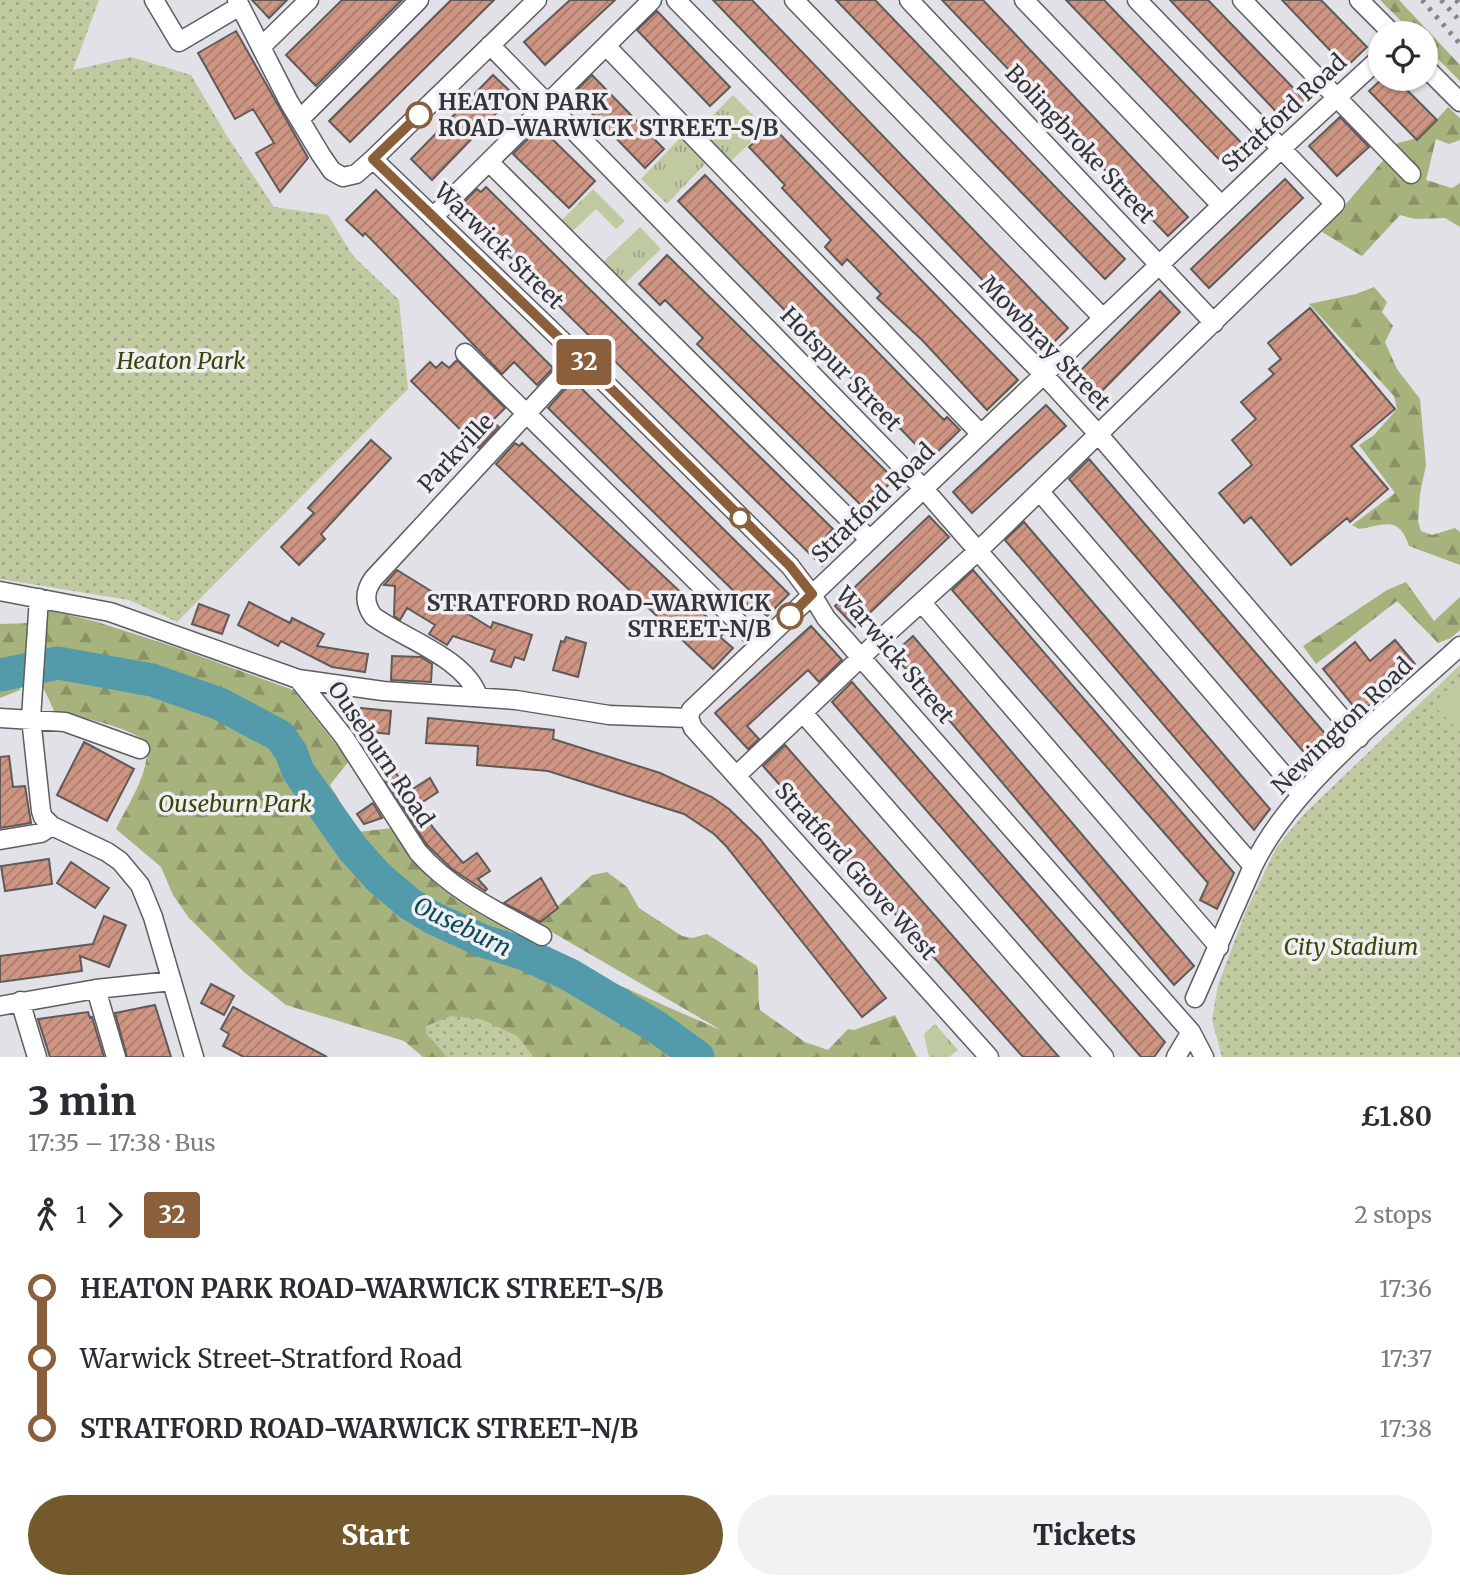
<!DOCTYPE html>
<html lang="en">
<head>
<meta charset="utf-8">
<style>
  body { margin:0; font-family:Merriweather,serif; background:#f2f2f3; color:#2b2b33; height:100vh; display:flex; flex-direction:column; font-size:26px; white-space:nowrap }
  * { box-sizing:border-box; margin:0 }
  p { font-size:23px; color:#7c7c81 }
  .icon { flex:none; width:38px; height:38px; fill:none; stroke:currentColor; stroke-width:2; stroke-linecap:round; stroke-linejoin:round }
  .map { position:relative; height:1057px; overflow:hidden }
  .details { display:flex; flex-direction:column; background:#fff; flex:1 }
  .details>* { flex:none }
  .badge { padding:0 14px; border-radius:5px; font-size:24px; line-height:46px }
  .tools { position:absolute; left:1368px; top:21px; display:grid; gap:14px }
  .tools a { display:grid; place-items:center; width:70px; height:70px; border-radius:50%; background:#fff; box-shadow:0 2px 5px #0004; font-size:35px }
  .map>.badge { position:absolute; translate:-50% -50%; box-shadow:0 0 0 4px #fff }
  .legs { display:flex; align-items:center; gap:10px; height:77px; padding:0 28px; font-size:23px }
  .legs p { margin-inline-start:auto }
  .headline { display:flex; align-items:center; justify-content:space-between; height:119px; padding:0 28px }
  h1 { font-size:38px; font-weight:800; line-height:52px }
  .cta { display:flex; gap:14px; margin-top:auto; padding:14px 28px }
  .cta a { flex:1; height:80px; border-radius:42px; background:#73592b; color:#fff; font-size:28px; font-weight:800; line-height:80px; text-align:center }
  .cta a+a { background:#f2f2f3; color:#2b2b33 }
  ul { padding:0 28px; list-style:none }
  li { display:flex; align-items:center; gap:24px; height:70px; font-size:26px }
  li i { display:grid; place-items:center; width:10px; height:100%; margin:0 9px; background:currentColor }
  li i::after { content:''; width:18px; height:18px; margin:-9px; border:5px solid; border-radius:50%; background:#fff }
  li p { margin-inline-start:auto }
  li:first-child i { background:linear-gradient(#0000 50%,currentColor 0) }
  li:last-child i { background:linear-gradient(currentColor 50%,#0000 0) }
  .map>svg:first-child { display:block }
  .grass { fill:url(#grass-tufts) }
  .forest { fill:url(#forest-firs) }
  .park { fill:url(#park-dots) }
  .garden { fill:#c0caa1 }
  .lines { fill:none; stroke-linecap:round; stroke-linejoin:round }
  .river { stroke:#539baa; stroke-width:33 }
  .building { fill:url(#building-hatch); stroke:#605a58; stroke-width:2 }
  .minor-casing { stroke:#5d5d62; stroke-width:21 }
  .minor { stroke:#fff; stroke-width:18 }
  .rail { stroke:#858489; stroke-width:5; stroke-dasharray:3.5 7; stroke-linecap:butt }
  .line-1-casing { stroke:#fff; stroke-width:16 }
  .line-1 { stroke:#8b5e3c; stroke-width:10 }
  .stop-1-dot { fill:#fff; stroke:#8b5e3c; stroke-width:3.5 }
  .labels { text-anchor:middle; stroke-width:7; stroke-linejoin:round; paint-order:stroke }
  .stop-label { font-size:23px; font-weight:bold; fill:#353537; stroke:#efeff5; text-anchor:start }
  .street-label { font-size:23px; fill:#353537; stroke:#efeff5 }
  .park-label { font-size:23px; font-style:italic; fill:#3c4604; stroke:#efeff5 }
  .water-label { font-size:24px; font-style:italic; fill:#094b57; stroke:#efeff5 }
</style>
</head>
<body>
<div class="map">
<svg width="1460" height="1057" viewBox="0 0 1460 1057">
  <defs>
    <pattern id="grass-tufts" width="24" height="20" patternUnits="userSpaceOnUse" patternTransform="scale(1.75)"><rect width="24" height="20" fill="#c0caa1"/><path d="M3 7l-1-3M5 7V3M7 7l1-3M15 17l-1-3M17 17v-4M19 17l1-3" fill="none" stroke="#9da584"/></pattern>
    <pattern id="forest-firs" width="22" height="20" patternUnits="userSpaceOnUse" patternTransform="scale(1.75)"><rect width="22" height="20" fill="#a7b37d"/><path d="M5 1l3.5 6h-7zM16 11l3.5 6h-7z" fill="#899267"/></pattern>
    <pattern id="park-dots" width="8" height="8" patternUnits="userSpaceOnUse" patternTransform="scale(1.75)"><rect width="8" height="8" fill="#c0caa1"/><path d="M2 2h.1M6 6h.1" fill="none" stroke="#9da584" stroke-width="1.8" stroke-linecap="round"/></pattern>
    <pattern id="building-hatch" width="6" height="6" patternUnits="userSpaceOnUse" patternTransform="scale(1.75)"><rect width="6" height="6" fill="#cf9583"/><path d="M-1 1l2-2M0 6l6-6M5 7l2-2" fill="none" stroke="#a97a6c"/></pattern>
  </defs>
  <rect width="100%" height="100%" fill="#e2e1e8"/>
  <path class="grass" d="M 733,95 L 766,128 L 731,161 L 699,129 Z
    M 681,137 L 707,162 L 667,204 L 641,179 Z
    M 593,189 L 625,221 L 616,229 L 596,209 L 571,233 L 560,222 Z
    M 640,227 L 661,249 L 623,285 L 602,263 Z
    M 935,1024 L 958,1050 L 949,1057 L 929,1057 L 924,1034 Z"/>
  <path class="forest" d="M 1380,0 L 1399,0 L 1460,65 L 1460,81 L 1426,47 L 1426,33 L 1413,33 Z
    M 1448,107 L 1460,118 L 1460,140 L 1449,144 L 1436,139 L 1426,180 L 1452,188 L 1460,183 L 1460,227 L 1445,218 L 1415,219 L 1400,215 L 1362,256 L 1322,232 L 1398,143 L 1421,137 Z
    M 1374,287 L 1387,302 L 1382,312 L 1393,326 L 1385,342 L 1397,369 L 1420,399 L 1426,465 L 1420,494 L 1418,521 L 1421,531 L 1432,535 L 1455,528 L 1460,532 L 1460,565 L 1409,546 C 1398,514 1384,526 1359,529 L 1352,525 L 1395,493 L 1359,445 L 1374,435 L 1397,409 L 1394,396 L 1309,304 L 1356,294 Z
    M 1406,582 L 1434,621 L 1460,597 L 1460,630 L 1451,638 L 1438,643 L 1397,601 L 1316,664 L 1303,646 L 1387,590 Z
    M 48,610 L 94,621 L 172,646 L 293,690 L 349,761 L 330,785 L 358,832 L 392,828 C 405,847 417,868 435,883 C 459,904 488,919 516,934 C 583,970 651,1000 721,1030 L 538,924 L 592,875 L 607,872 L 627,887 L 639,908 L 682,936 L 692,938 L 707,934 L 757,966 C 760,982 757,996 760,1010 L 805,1042 L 828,1050 L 848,1029 L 854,1030 L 895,1015 L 917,1057 L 533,1057 L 517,1036 L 439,1046 L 447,1057 L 423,1057 L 404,1041 L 286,1005 L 244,972 L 189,918 L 173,895 L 161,867 L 116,829 C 128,804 154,767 145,740 C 117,724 87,718 55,713 L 43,687 Z
    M 29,623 L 20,690 L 0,698 L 0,624 Z"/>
  <path class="park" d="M 0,0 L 99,0 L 73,70 L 131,57 L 191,75 L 227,136 L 274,207 L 328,215 L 353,256 L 399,300 L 408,389 L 177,622 L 129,600 L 0,579 Z
    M 1460,665 L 1460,1057 L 1222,1057 L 1212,1020 L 1218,985 L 1246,911 L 1276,848 L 1305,813 Z
    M 451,1016 L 481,1019 L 517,1036 L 533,1057 L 447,1057 L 426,1033 L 426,1026 Z"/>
  <path class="garden" d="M 1460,685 L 1460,732 L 1436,708 Z"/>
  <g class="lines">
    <path class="river" d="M 0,675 L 58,663 L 152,680 L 220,704 L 280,736 L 291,752 L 298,771 L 353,849 L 379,878 L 410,904 L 433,918 L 483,941 L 525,954 L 570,975 L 658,1028 L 698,1057"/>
  </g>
  <path class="building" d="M 252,0 L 287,0 L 269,18 Z
    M 342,0 L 402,0 L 316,86 L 286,55 Z
    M 451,0 L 494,0 L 350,142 L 329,121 Z
    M 570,0 L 615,0 L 545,65 L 524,42 Z
    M 713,0 L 752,0 L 1068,328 L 1048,348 Z
    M 836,0 L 875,0 L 1125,259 L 1105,279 Z
    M 942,0 L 983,0 L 1188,217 L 1168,236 Z
    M 1066,0 L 1104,0 L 1253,155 L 1232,173 Z
    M 1170,0 L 1208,0 L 1305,100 L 1285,121 Z
    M 1282,0 L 1321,0 L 1367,47 L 1346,67 Z
    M 657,11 L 730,87 L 710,106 L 637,30 Z
    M 236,31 L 308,158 L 280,192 L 256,153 L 274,143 L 253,109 L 235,119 L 198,53 Z
    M 493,75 L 514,95 L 432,180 L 411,159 Z
    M 592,75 L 664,149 L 645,168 L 573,94 Z
    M 1382,79 L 1396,79 L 1437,120 L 1417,140 L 1369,91 Z
    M 1340,117 L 1369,147 L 1337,176 L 1309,146 Z
    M 772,126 L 1018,380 L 987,410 L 923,341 L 877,298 L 881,294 L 847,259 L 842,265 L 825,247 L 831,240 L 782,188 L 785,185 L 749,147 Z
    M 540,127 L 595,181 L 569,208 L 513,154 Z
    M 705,175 L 944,420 L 947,417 L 960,430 L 930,459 L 678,201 Z
    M 1285,179 L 1303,198 L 1209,288 L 1191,269 Z
    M 486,187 L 833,529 L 827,535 L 840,547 L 822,566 L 459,207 L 477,189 L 481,192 Z
    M 376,190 L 553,368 L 537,385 L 514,362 L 502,374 L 365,233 L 363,236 L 346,220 Z
    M 667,255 L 894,479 L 865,509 L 697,344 L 703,338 L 665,300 L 660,305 L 639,284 Z
    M 1160,291 L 1180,312 L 1094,399 L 1073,378 Z
    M 1310,308 L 1395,409 L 1351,446 L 1388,489 L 1350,522 L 1347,518 L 1291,565 L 1251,517 L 1244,523 L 1219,493 L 1252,465 L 1232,440 L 1256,419 L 1241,402 L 1274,374 L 1269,369 L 1281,359 L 1268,343 Z
    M 457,360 L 505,408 L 492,421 L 499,427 L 479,448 L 411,381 L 430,362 L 436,368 L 442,362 L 449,368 Z
    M 573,380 L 789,594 L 767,616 L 760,609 L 756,613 L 548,408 Z
    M 1046,405 L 1066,426 L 972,513 L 953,492 Z
    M 371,440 L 391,458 L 321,534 L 325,539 L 299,565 L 281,547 L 314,513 L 308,508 Z
    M 515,443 L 519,446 L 522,443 L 724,633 L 720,637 L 733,648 L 713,669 L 496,464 Z
    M 1089,459 L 1334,744 L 1314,764 L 1069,479 Z
    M 929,516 L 949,537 L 855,627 L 835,606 Z
    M 1024,522 L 1270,809 L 1254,830 L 1005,540 Z
    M 397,570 L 491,628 L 493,622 L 532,635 L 524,660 L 515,657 L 511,667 L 491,661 L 495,650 L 453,636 L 447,645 L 429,634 L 435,625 L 407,608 L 400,620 L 394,616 L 395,586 L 384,585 Z
    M 973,570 L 1234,873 L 1217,909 L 1200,900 L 1208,883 L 952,590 Z
    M 249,602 L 290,623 L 292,618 L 324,634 L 317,646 L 368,654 L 365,672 L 332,667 L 281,641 L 278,646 L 238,625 Z
    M 199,604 L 229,615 L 222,634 L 192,624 Z
    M 811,626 L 842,660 L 819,682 L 808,670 L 747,726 L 759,739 L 748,749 L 715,713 Z
    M 913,636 L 1194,966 L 1174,985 L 893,654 Z
    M 566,637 L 586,643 L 578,677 L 553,670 L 561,641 L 564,642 Z
    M 1395,640 L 1415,664 L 1360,714 L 1323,669 L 1355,642 L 1370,661 Z
    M 392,656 L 421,657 L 432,664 L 431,682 L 391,680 Z
    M 852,682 L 1165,1042 L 1154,1057 L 1141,1057 L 832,702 Z
    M 361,708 L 391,711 L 389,734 L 359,731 Z
    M 428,718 L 554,730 L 553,739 L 660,773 L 712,797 L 729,809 L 760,839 L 886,998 L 862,1017 L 726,846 L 714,834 L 684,814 L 548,771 L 477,765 L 478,746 L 426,743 Z
    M 84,742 L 134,769 L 107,821 L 57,795 Z
    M 785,745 L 1059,1057 L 1023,1057 L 763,766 Z
    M 9,756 L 13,787 L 25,786 L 31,823 L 0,828 L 0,757 Z
    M 396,773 L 408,792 L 430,778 L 438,792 L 418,805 L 434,829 L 463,863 L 477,853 L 490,871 L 478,879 L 487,889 L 485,891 L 452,869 L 427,845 L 385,780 Z
    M 373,803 L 382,818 L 364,824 L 357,814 Z
    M 49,859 L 52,884 L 5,891 L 1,866 Z
    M 71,862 L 109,888 L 95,908 L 57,883 Z
    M 541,878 L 558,908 L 540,922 L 504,903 Z
    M 104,916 L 126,925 L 109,967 L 80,956 L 82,971 L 0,982 L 0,956 L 93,944 Z
    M 211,984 L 234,996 L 224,1015 L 201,1003 Z
    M 155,1005 L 171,1057 L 127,1057 L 115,1013 Z
    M 233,1007 L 327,1057 L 244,1057 L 223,1046 L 229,1034 L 221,1029 Z
    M 88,1012 L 90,1018 L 92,1017 L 104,1057 L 50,1057 L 38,1019 Z"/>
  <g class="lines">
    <g class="minor-casing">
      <path id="minor" d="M 154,0 L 179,42 L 240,6
        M 237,0 L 289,102 L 321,155 L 332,171 L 343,177 L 356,174 L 373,159 L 537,0
        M 676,0 L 1044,375 L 1099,435 L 1359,738
        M 794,0 L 1103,318
        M 909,0 L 1214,323
        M 1024,0 L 1221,205
        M 1242,0 L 1411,174
        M 1359,0 L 1392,33
        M 490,45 L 924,489 L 1253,866
        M 606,46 L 981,434
        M 261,47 L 309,0
        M 1426,68 L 1460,102
        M 300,119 L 419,0
        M 373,159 L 579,357 L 790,566 L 812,595 L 826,618 L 1191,1032 L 1204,1057
        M 489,162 L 870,540
        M 433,217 L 652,0
        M 465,353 L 760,644
        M 1040,492 L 1301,795
        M 0,591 L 110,612 L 298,679 L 383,691 L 516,700 L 609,715 L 689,718
        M 39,598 L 31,718 L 41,811 L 43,817 L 52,826 L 107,852 L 120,861 L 140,885 L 153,917 L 194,1057
        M 922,603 L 1219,947
        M 298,679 L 344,737 L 418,852 C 451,890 498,912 542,936
        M 478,696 C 465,658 404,639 373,616 C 364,603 364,592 373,579 L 579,357
        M 803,713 L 1104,1057
        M 0,718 L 65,722 L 140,749
        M 689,718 L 691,710 L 1281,149 L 1381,57
        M 689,718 L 693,728 L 989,1057
        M 737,775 L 873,646 L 979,550 L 1335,204 L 1137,0
        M 0,840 L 41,833 L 52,826
        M 96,989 L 116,1057
        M 1195,998 L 1253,866 C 1293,783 1392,709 1460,646
        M 20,1001 L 37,1057
        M 0,1006 L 96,989 L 172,981
        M 1176,1057 L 1191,1032"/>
    </g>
    <use href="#minor" class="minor"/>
    <path class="rail" d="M 1422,0 L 1460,44
      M 1441,0 L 1460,21
      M 1456,0 L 1460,5"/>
  </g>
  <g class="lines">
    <g class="line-1-casing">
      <path id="line-1" d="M 419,115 L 373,159 L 579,357 L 790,566 L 812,594 L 790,616"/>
    </g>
    <use href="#line-1" class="line-1"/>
  </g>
  <g class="stop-1-dot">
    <circle cx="419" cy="115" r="12"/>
    <circle cx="740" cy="518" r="9"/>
    <circle cx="790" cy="616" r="12"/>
  </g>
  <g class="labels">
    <g class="stop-label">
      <text x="438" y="110">HEATON PARK<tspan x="438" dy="26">ROAD-WARWICK STREET-S/B</tspan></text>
      <text x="771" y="611" text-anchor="end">STRATFORD ROAD-WARWICK<tspan x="771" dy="26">STREET-N/B</tspan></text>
    </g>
    <g class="street-label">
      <text transform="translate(1284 113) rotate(-43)" y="8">Stratford Road</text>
      <text transform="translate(1080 144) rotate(47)" y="8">Bolingbroke Street</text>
      <text transform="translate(499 246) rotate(44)" y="8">Warwick Street</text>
      <text transform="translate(1045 343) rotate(46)" y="8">Mowbray Street</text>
      <text transform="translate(841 369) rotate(46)" y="8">Hotspur Street</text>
      <text transform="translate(456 453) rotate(-47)" y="8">Parkville</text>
      <text transform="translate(873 503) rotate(-44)" y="8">Stratford Road</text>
      <text transform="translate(895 655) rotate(50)" y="8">Warwick Street</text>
      <text transform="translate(1342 726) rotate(-44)" y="8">Newington Road</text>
      <text transform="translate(381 754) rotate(56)" y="8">Ouseburn Road</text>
      <text transform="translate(856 871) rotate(48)" y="8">Stratford Grove West</text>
    </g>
    <g class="park-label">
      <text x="181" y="369">Heaton Park</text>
      <text x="235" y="812">Ouseburn Park</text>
      <text x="1351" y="955">City Stadium</text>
    </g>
    <g class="water-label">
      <text transform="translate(462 927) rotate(26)" y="8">Ouseburn</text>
    </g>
  </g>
</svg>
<div class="tools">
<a><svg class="icon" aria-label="locate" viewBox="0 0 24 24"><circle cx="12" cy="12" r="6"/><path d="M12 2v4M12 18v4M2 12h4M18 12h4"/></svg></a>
</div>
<b class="badge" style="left:584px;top:362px;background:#8b5e3c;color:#fff">32</b>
</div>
<section class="details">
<div class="headline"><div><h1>3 min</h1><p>17:35 – 17:38 · Bus</p></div><b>£1.80</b></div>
<div class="legs"><svg class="icon" aria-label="walk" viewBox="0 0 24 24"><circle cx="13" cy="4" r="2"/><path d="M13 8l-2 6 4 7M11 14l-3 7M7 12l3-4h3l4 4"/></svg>1<svg class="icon" aria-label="forward" viewBox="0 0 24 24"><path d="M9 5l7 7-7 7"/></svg><b class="badge" style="background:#8b5e3c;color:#fff">32</b><p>2 stops</p></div>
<ul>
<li><i style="color:#8b5e3c"></i><b>HEATON PARK ROAD-WARWICK STREET-S/B</b><p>17:36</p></li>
<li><i style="color:#8b5e3c"></i><span>Warwick Street-Stratford Road</span><p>17:37</p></li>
<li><i style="color:#8b5e3c"></i><b>STRATFORD ROAD-WARWICK STREET-N/B</b><p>17:38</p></li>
</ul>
<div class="cta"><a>Start</a><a>Tickets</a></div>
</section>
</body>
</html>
